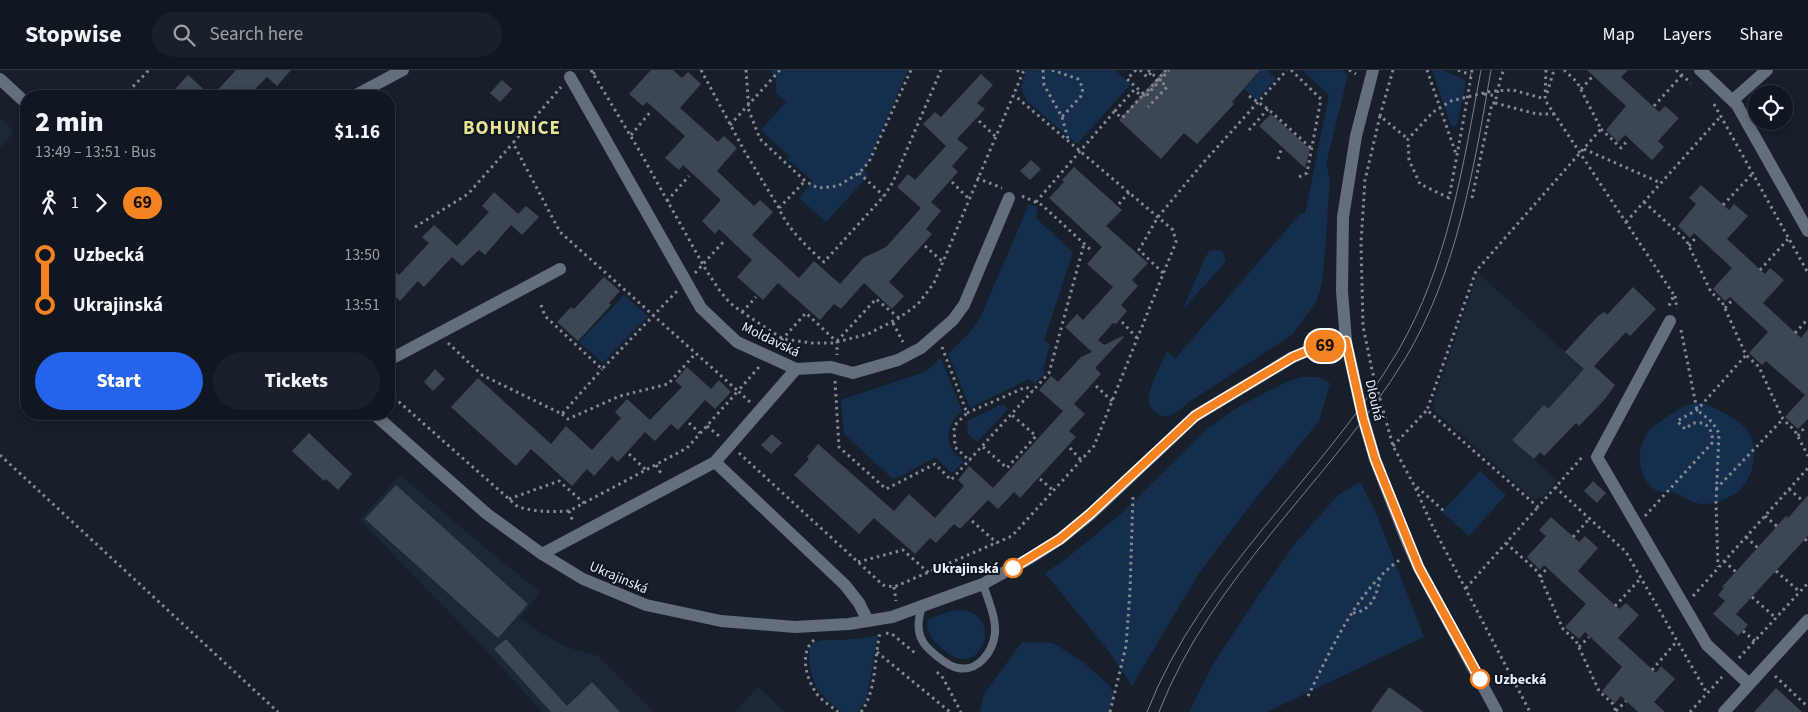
<!DOCTYPE html>
<html lang="en">
<head>
<meta charset="utf-8">
<style>
  body { margin:0; font-family:"Source Sans 3",sans-serif; background:#1a2029; color:#f1f3f6; height:100vh; display:flex; flex-direction:column; font-size:19px; white-space:nowrap }
  * { box-sizing:border-box; margin:0 }
  p { font-size:16px; color:#9c9fa5 }
  .icon { flex:none; width:28px; height:28px; fill:none; stroke:currentColor; stroke-width:2; stroke-linecap:round; stroke-linejoin:round }
  .map { position:relative; flex:1; overflow:hidden }
  .sheet { position:absolute; left:20px; top:20px; width:375px; height:330px; display:flex; flex-direction:column; background:#111720; border-radius:20px; box-shadow:0 2px 8px #0003,0 0 0 1px #30363e }
  .sheet>* { flex:none }
  .badge { padding:0 10px; border-radius:16px; font-size:18px; line-height:32px }
  .fabs { position:absolute; left:1748px; top:15px; display:grid; gap:10px }
  .fabs a { display:grid; place-items:center; width:45px; height:45px; border-radius:50%; background:#111720; box-shadow:0 2px 8px #0003,0 0 0 1px #30363e; font-size:25px }
  .map>.badge { position:absolute; translate:-50% -50%; box-shadow:0 0 0 2px #fff }
  .legs { display:flex; align-items:center; gap:8px; height:55px; padding:0 15px; font-size:16px }
  .legs p { margin-inline-start:auto }
  .head { display:flex; align-items:center; justify-content:space-between; height:85px; padding:0 15px }
  h1 { font-size:28px; font-weight:800; line-height:38px }
  .action { display:flex; gap:10px; margin-top:auto; padding:10px 15px }
  .action a { flex:1; height:58px; border-radius:30px; background:#2563eb; color:#fff; font-size:20px; font-weight:800; line-height:58px; text-align:center }
  .action a+a { background:#1a2029; color:#f1f3f6 }
  ul { padding:0 15px; list-style:none }
  li { display:flex; align-items:center; gap:18px; height:50px; font-size:19px }
  li i { display:grid; place-items:center; width:8px; height:100%; margin:0 6px; background:currentColor }
  li i::after { content:''; width:12px; height:12px; margin:-6px; border:4px solid; border-radius:50%; background:#111720 }
  li p { margin-inline-start:auto }
  li:first-child i { background:linear-gradient(#0000 50%,currentColor 0) }
  li:last-child i { background:linear-gradient(currentColor 50%,#0000 0) }
  header { display:flex; align-items:center; gap:30px; box-sizing:border-box; height:70px; padding:0 25px; background:#111720; border-bottom:1px solid #30363e }
  header strong { font-size:24px }
  nav { display:flex; gap:28px; margin-inline-start:auto; font-size:18px }
  .search { width:350px; height:45px; background:#1a2029; display:flex; align-items:center; gap:12px; box-sizing:border-box; padding:0 18px; border-radius:28px; color:#9c9fa5; font-size:19px }
  .map>svg:first-child { display:block }
  .built { fill:#1c2838 }
  .green { fill:#162e4e }
  .building { fill:#3d4753 }
  .lines { fill:none; stroke-linecap:round; stroke-linejoin:round }
  .path { stroke:#838a93; stroke-width:3; stroke-dasharray:2.5 4; stroke-linecap:butt }
  .lane { stroke:#646e7c; stroke-width:8 }
  .street { stroke:#646e7c; stroke-width:12 }
  .secondary { stroke:#646e7c; stroke-width:12 }
  .tram { stroke:#7b828c; stroke-width:1 }
  .line-1-casing { stroke:#fff; stroke-width:11 }
  .line-1 { stroke:#f58220; stroke-width:8 }
  .stop-1-dot { fill:#fff; stroke:#f58220; stroke-width:2.5 }
  .labels { text-anchor:middle; stroke-width:4; stroke-linejoin:round; paint-order:stroke }
  .street-label { font-size:14px; fill:#e9eff7; stroke:#0e1621 }
  .stop-label { font-size:14px; font-weight:bold; fill:#e9eff7; stroke:#0e1621; text-anchor:end }
  .district-label { font-size:19px; font-weight:bold; letter-spacing:1px; fill:#e8e394; stroke:#0e1621 }
</style>
</head>
<body>
<header>
<strong>Stopwise</strong>
<div class="search"><svg class="icon" aria-label="search" viewBox="0 0 24 24"><circle cx="10" cy="10" r="6"/><path d="M15 15l6 6"/></svg>Search here</div>
<nav><a>Map</a><a>Layers</a><a>Share</a></nav>
</header>
<div class="map">
<svg width="1808" height="642" viewBox="0 0 1808 642">
  <rect width="100%" height="100%" fill="#171f2a"/>
  <path class="built" d="M 0,48 L 14,61 L 0,78 Z
    M 1478,203 L 1610,322 L 1596,341 L 1588,346 L 1579,356 L 1575,352 L 1544,386 L 1540,383 L 1534,389 L 1557,410 L 1543,428 L 1533,429 L 1435,341 L 1433,333 Z
    M 400,405 L 484,477 L 540,522 L 520,548 L 538,561 L 567,577 L 598,586 L 654,642 L 542,642 L 486,580 L 360,450 Z
    M 758,617 L 785,642 L 735,642 Z"/>
  <path class="green" d="M 770,0 L 908,0 L 864,101 L 868,106 L 826,152 L 799,128 L 813,111 L 787,89 L 789,86 L 761,60 L 786,32 L 776,23 L 776,7 Z
    M 1026,0 L 1115,0 L 1131,14 L 1077,74 L 1027,31 L 1021,17 Z
    M 1258,0 L 1267,0 L 1276,8 L 1257,30 L 1244,19 L 1258,3 Z
    M 1302,0 L 1343,0 L 1348,5 L 1326,94 L 1330,109 L 1324,195 L 1322,213 L 1316,232 L 1292,265 L 1189,332 C 1178,342 1165,354 1153,340 C 1149,336 1148,331 1149,325 C 1152,311 1161,295 1167,281 L 1175,289 L 1300,144 L 1305,144 L 1329,25 Z
    M 1432,0 L 1442,0 L 1465,10 L 1465,18 L 1457,54 L 1455,57 L 1451,56 Z
    M 1029,134 L 1038,137 L 1036,148 L 1073,182 L 1044,270 L 1050,274 L 1043,300 L 1046,302 L 1035,314 L 1029,309 L 970,338 L 948,284 L 971,261 L 980,248 Z
    M 1215,180 L 1222,181 L 1226,190 L 1222,196 L 1183,239 L 1205,188 L 1209,181 Z
    M 624,225 L 648,246 L 603,293 L 579,272 Z
    M 941,288 L 962,341 C 951,349 944,367 952,380 C 955,384 960,388 964,391 L 952,403 L 935,387 L 902,406 L 893,409 L 844,364 L 841,330 L 925,302 Z
    M 1302,307 L 1318,307 L 1330,313 L 1319,351 L 1256,428 L 1199,503 L 1132,616 L 1108,580 L 1045,503 L 1066,489 L 1123,442 L 1208,358 L 1235,339 L 1262,324 L 1287,312 Z
    M 1703,333 C 1719,341 1738,347 1748,362 C 1759,378 1754,406 1740,420 C 1731,428 1713,435 1701,434 C 1690,432 1681,426 1672,421 C 1650,428 1638,402 1640,384 C 1640,378 1644,370 1646,365 C 1650,357 1679,338 1687,335 C 1692,333 1698,333 1703,333 Z
    M 1003,334 L 1008,339 L 977,372 L 968,364 L 967,351 Z
    M 1480,401 L 1506,425 L 1469,466 L 1442,442 Z
    M 1360,412 L 1374,438 L 1424,567 L 1267,642 L 1189,642 L 1213,594 L 1260,523 L 1294,475 L 1338,425 Z
    M 955,540 C 1008,538 982,613 945,581 C 934,571 929,568 927,553 L 930,548 Z
    M 878,565 L 868,620 L 865,632 L 857,642 L 842,642 C 835,636 825,629 819,621 C 812,611 802,579 816,572 C 823,569 832,570 839,570 C 852,569 865,568 878,565 Z
    M 1022,572 L 1053,573 L 1083,592 L 1110,616 L 1114,627 L 1109,642 L 980,642 L 984,624 Z"/>
  <path class="building" d="M 236,0 L 291,0 L 277,16 L 267,7 L 248,26 L 212,26 Z
    M 651,0 L 673,0 L 682,8 L 688,2 L 701,14 L 680,38 L 718,72 L 724,66 L 737,78 L 717,101 L 754,136 L 760,130 L 773,142 L 752,165 L 799,208 L 814,191 L 840,214 L 863,188 L 886,177 L 921,138 L 897,117 L 908,104 L 915,110 L 946,76 L 923,54 L 935,42 L 941,47 L 981,4 L 993,15 L 977,33 L 985,39 L 957,69 L 968,78 L 952,96 L 958,102 L 931,132 L 941,141 L 926,159 L 932,164 L 889,212 L 904,226 L 892,239 L 864,213 L 841,239 L 834,234 L 820,250 L 778,213 L 763,230 L 737,207 L 752,190 L 719,159 L 715,164 L 702,151 L 721,130 L 683,95 L 679,100 L 665,88 L 685,66 L 647,32 L 643,36 L 629,24 Z
    M 1164,0 L 1260,0 L 1232,32 L 1234,34 L 1197,74 L 1184,63 L 1161,89 L 1119,50 Z
    M 1587,0 L 1628,0 L 1621,7 L 1659,42 L 1665,36 L 1679,48 L 1658,71 L 1664,77 L 1652,90 L 1625,65 L 1618,72 L 1606,60 L 1626,36 Z
    M 188,5 L 211,26 L 185,26 L 176,18 Z
    M 502,10 L 512,19 L 500,32 L 490,23 Z
    M 1271,44 L 1310,79 L 1305,98 L 1259,56 Z
    M 1031,90 L 1041,99 L 1030,110 L 1020,101 Z
    M 1074,97 L 1122,140 L 1106,156 L 1148,193 L 1132,210 L 1138,216 L 1121,235 L 1127,241 L 1116,254 L 1113,253 L 1098,270 L 1104,275 L 1123,266 L 1124,267 L 1095,298 L 1101,304 L 1074,334 L 1085,344 L 1069,361 L 1076,367 L 1020,428 L 1014,422 L 998,439 L 988,430 L 960,459 L 954,454 L 936,473 L 930,468 L 915,484 L 874,448 L 859,464 L 794,405 L 809,389 L 807,387 L 818,374 L 894,441 L 909,424 L 935,448 L 964,416 L 958,410 L 969,396 L 993,418 L 1063,341 L 1039,320 L 1051,306 L 1058,312 L 1081,287 L 1092,282 L 1065,257 L 1077,244 L 1083,250 L 1113,217 L 1087,194 L 1102,177 L 1049,128 L 1064,112 L 1062,110 Z
    M 1701,115 L 1729,140 L 1734,134 L 1748,146 L 1727,169 L 1765,204 L 1770,198 L 1784,210 L 1763,233 L 1801,268 L 1808,259 L 1808,349 L 1798,359 L 1785,347 L 1805,325 L 1766,291 L 1762,295 L 1749,283 L 1768,262 L 1730,227 L 1725,231 L 1713,219 L 1732,198 L 1694,163 L 1690,168 L 1678,156 L 1696,134 L 1689,128 Z
    M 494,122 L 518,144 L 526,136 L 539,147 L 522,165 L 511,155 L 485,185 L 479,180 L 462,196 L 452,187 L 424,217 L 418,211 L 400,231 L 389,220 L 389,196 L 399,205 L 429,173 L 422,167 L 434,155 L 457,176 L 489,142 L 482,136 Z
    M 604,207 L 620,221 L 609,233 L 611,235 L 578,271 L 557,252 L 571,237 L 574,239 Z
    M 1633,217 L 1656,239 L 1630,266 L 1626,262 L 1594,296 L 1615,315 L 1605,329 L 1579,356 L 1576,353 L 1544,386 L 1540,382 L 1534,389 L 1512,370 L 1544,335 L 1548,339 L 1584,299 L 1565,282 L 1598,246 L 1605,242 L 1607,245 Z
    M 687,297 L 711,319 L 719,310 L 731,322 L 715,339 L 705,330 L 678,360 L 671,354 L 655,371 L 645,362 L 618,392 L 612,386 L 594,406 L 587,399 L 572,416 L 531,379 L 516,396 L 451,337 L 478,308 L 551,374 L 566,356 L 592,380 L 621,348 L 615,342 L 627,329 L 650,350 L 682,317 L 675,311 Z
    M 435,299 L 445,309 L 433,321 L 424,312 Z
    M 309,363 L 352,404 L 338,420 L 326,409 L 324,411 L 292,381 Z
    M 772,364 L 782,373 L 771,384 L 761,375 Z
    M 1593,411 L 1606,423 L 1597,433 L 1584,421 Z
    M 396,415 L 528,534 L 498,568 L 365,449 Z
    M 1808,425 L 1808,466 L 1736,544 L 1748,555 L 1738,566 L 1713,544 L 1725,531 L 1718,525 L 1724,518 L 1722,517 L 1770,464 L 1786,446 L 1788,448 Z
    M 1551,447 L 1579,472 L 1585,466 L 1598,478 L 1578,501 L 1619,539 L 1626,533 L 1639,545 L 1618,568 L 1656,603 L 1661,596 L 1675,609 L 1654,632 L 1665,642 L 1638,642 L 1621,626 L 1615,633 L 1602,621 L 1622,597 L 1585,562 L 1579,569 L 1565,557 L 1586,534 L 1544,495 L 1540,500 L 1527,487 L 1546,466 L 1539,460 Z
    M 506,569 L 567,636 L 592,612 L 620,642 L 551,642 L 494,579 Z
    M 1389,617 L 1424,642 L 1371,642 Z
    M 1776,618 L 1802,642 L 1754,642 Z"/>
  <g class="lines">
    <path class="path" d="M 591,0 L 639,80 L 706,200 L 720,221 L 730,233 L 742,242 L 783,269 L 812,273 L 833,273 L 868,264 L 899,248 L 918,234 L 934,213 L 1024,0
      M 701,0 L 745,82 L 779,138 C 786,157 809,179 824,192 L 884,126 L 893,112 L 941,0
      M 746,0 L 749,41 L 760,69 L 805,111 L 818,118 L 838,116 L 859,103 L 869,92 L 911,0
      M 1017,0 L 1022,4
      M 1043,0 L 1044,15 L 1062,47 L 1068,69
      M 1052,0 L 1078,9 L 1083,18 L 1081,26 L 1062,47
      M 1136,0 L 1127,9 L 1146,26 L 1169,0
      M 1140,0 L 1147,7 L 1154,0
      M 1148,0 L 1167,17 L 1148,37
      M 1291,0 L 1321,29 L 1307,103 L 1299,107
      M 1349,0 L 1356,4
      M 1393,0 L 1380,46 L 1408,69
      M 1427,0 L 1456,84
      M 1458,0 L 1471,5
      M 1472,0 C 1465,43 1457,85 1449,128 L 1420,114 L 1409,90 L 1408,69 L 1433,42 L 1451,31 L 1492,21 L 1513,20 L 1545,29
      M 1546,0 L 1545,30 L 1674,225 L 1668,238
      M 1564,0 L 1577,12 L 1601,59 L 1476,201 L 1427,340 L 1538,437 L 1584,385
      M 1676,0 L 1691,13
      M 593,4 L 597,0
      M 1581,19 L 1592,7
      M 1547,23 L 1554,0
      M 1484,24 L 1497,26
      M 124,26 L 149,0
      M 1143,26 L 1166,0
      M 1249,26 L 1268,39 L 1311,78
      M 1495,33 L 1537,44 L 1554,44
      M 1714,34 L 1808,203
      M 1654,36 L 1682,5
      M 1380,46 L 1365,110 L 1361,173 L 1363,256 L 1372,300 L 1393,376 L 1414,415 L 1431,453 L 1530,642
      M 979,51 L 995,66
      M 730,55 L 780,0
      M 1601,59 L 1621,78 L 1628,70
      M 1249,60 L 1268,39
      M 631,65 L 652,40
      M 1584,79 L 1661,113
      M 1278,89 L 1282,77
      M 859,103 L 884,126
      M 977,108 L 1002,118
      M 952,112 L 969,129
      M 1022,126 L 1042,135 L 1092,181
      M 1472,128 L 1492,33 L 1495,33 L 1501,6 L 1504,0
      M 667,131 L 689,106
      M 1036,132 L 1114,42 L 1122,48 L 1142,26 L 1134,20 L 1114,42
      M 1644,132 L 1686,170 L 1711,222 L 1722,232 L 1746,285 L 1759,297 L 1783,349 L 1795,361 L 1808,386
      M 1119,134 L 1129,122
      M 1723,135 L 1753,103
      M 779,138 L 805,111
      M 1626,152 L 1721,46
      M 415,157 L 468,124 L 513,73
      M 925,176 L 943,192
      M 1689,176 L 1697,166
      M 1760,200 L 1789,168
      M 695,203 L 725,170
      M 1163,203 L 1139,180 L 1158,147 L 1203,93 L 1287,0
      M 1675,226 L 1677,239
      M 541,235 L 545,246 L 602,299 L 677,221
      M 1725,238 L 1733,229
      M 742,242 L 756,227
      M 1122,252 L 1137,268
      M 893,253 L 903,272
      M 1681,260 L 1697,340 L 1712,352 L 1719,363 L 1716,432 L 1718,497
      M 1795,263 L 1808,249
      M 837,271 L 876,229 L 899,248
      M 448,273 L 482,305 L 562,344 L 602,299
      M 777,275 L 806,243 L 837,272 L 837,285
      M 942,277 L 967,343 L 954,356 L 955,377 L 970,391
      M 835,311 L 839,377 L 886,419 L 935,394 L 951,410 L 1049,303 L 1084,174
      M 1096,316 L 1112,331
      M 389,323 L 518,437 C 538,442 548,442 569,441 L 687,378 L 738,321 L 560,162 L 513,73 L 561,17
      M 750,332 L 738,321 L 759,297
      M 967,343 L 1026,317 L 1033,321
      M 562,344 L 568,349 L 620,326 L 668,314 L 696,283
      M 689,353 L 700,363
      M 707,356 L 719,366
      M 1798,366 L 1805,357
      M 1393,376 L 1427,340
      M 983,377 L 1007,398 L 1036,366 L 1012,345
      M 1070,378 L 1081,390
      M 739,383 L 883,515 L 894,517 L 1012,466 L 1094,376 L 1176,172 L 1173,160 L 1014,25
      M 629,384 L 646,400
      M 0,385 L 278,642
      M 656,395 L 662,405
      M 1040,409 L 1054,421
      M 1417,417 L 1444,441
      M 1555,417 L 1626,482 L 1707,623
      M 1716,419 L 1783,349
      M 1789,419 L 1803,431
      M 509,429 L 559,411 L 584,433
      M 569,441 L 573,452
      M 1645,446 L 1712,373 C 1713,364 1711,359 1704,353 L 1693,353 L 1685,359 L 1677,351 L 1697,340 L 1746,285
      M 1765,446 L 1779,458
      M 972,451 L 997,473
      M 1573,467 L 1589,449
      M 1746,467 L 1759,479
      M 1805,469 L 1808,472
      M 1506,473 L 1538,502 L 1563,559 L 1576,571 L 1599,621 L 1613,634 L 1616,642
      M 1724,491 L 1737,503
      M 858,492 L 903,480 L 929,503
      M 1776,501 L 1800,522
      M 1540,507 L 1547,498
      M 894,517 L 896,531
      M 1466,518 L 1538,437
      M 1693,526 L 1808,398
      M 1752,527 L 1776,548
      M 1615,536 L 1641,508
      M 1353,543 C 1372,541 1377,524 1380,508
      M 1743,561 L 1755,571
      M 886,563 L 892,564 L 915,583
      M 814,570 C 799,583 806,609 817,624 C 822,631 831,636 838,642
      M 1579,577 L 1589,567
      M 877,582 L 950,642
      M 1739,588 L 1808,513
      M 1652,600 L 1677,571
      M 937,602 L 943,608 L 961,642
      M 1775,606 L 1808,637
      M 1308,626 C 1331,580 1357,519 1401,489
      M 1616,641 L 1626,631
      M 861,642 C 877,620 874,588 880,563
      M 1110,642 L 1126,576 L 1130,521 L 1133,426
      M 1690,642 L 1722,607"/>
    <path class="lane" d="M 922,536 C 919,547 916,559 922,570 C 925,577 932,582 938,587 C 943,591 951,597 958,598 C 978,602 993,582 995,563 C 996,547 988,530 983,514"/>
    <path class="street" d="M 1700,0 L 1737,35 L 1808,161
      M 570,7 L 701,238 L 737,272 L 796,299 L 831,297 L 853,303 L 898,290 L 921,278 L 953,250 L 964,235 L 1009,128
      M 354,26 L 403,0
      M 1733,30 L 1767,0
      M 1670,251 L 1597,387 L 1707,575 L 1749,614
      M 389,290 L 560,199
      M 715,392 L 796,299
      M 542,484 L 715,392 L 845,515 L 859,533 L 868,551
      M 1724,642 L 1808,550"/>
    <path class="secondary" d="M 1373,0 L 1356,66 L 1343,147 L 1342,221 L 1346,271 L 1363,348 L 1375,389 L 1407,471 L 1419,498 L 1497,642
      M 0,9 L 26,33
      M 374,344 L 487,444 L 542,484 L 583,509 L 646,535 L 721,551 L 795,557 L 849,554 L 892,547 L 922,536 L 983,514 L 1032,487 L 1060,469 L 1091,444 L 1195,346 L 1293,287 L 1310,280 L 1346,271"/>
    <path class="tram" d="M 1147,642 C 1201,503 1323,407 1398,281 C 1448,195 1463,96 1481,0
      M 1159,642 C 1211,507 1330,411 1405,289 C 1457,202 1474,98 1491,0"/>
  </g>
  <g class="lines">
    <g class="line-1-casing">
      <path id="line-1" d="M 1013,498 L 1060,469 L 1090,444 L 1195,346 L 1293,287 L 1310,280 L 1346,271 L 1363,348 L 1375,389 L 1419,498 L 1480,609"/>
    </g>
    <use href="#line-1" class="line-1"/>
  </g>
  <g class="stop-1-dot">
    <circle cx="1013" cy="498" r="9"/>
    <circle cx="1480" cy="609" r="9"/>
  </g>
  <g class="labels">
    <g class="street-label">
      <text transform="translate(771 269) rotate(26)" y="5">Moldavská</text>
      <text transform="translate(1375 330) rotate(77)" y="5">Dlouhá</text>
      <text transform="translate(619 507) rotate(23)" y="5">Ukrajinská</text>
    </g>
    <g class="stop-label">
      <text x="999" y="503">Ukrajinská</text>
      <text x="1494" y="614" text-anchor="start">Uzbecká</text>
    </g>
    <g class="district-label">
      <text x="512" y="64">BOHUNICE</text>
    </g>
  </g>
</svg>
<div class="fabs">
<a><svg class="icon" aria-label="locate" viewBox="0 0 24 24"><circle cx="12" cy="12" r="6"/><path d="M12 2v4M12 18v4M2 12h4M18 12h4"/></svg></a>
</div>
<b class="badge" style="left:1325px;top:276px;background:#f58220;color:#111">69</b>
<section class="sheet">
<div class="head"><div><h1>2 min</h1><p>13:49 – 13:51 · Bus</p></div><b>$1.16</b></div>
<div class="legs"><svg class="icon" aria-label="walk" viewBox="0 0 24 24"><circle cx="13" cy="4" r="2"/><path d="M13 8l-2 6 4 7M11 14l-3 7M7 12l3-4h3l4 4"/></svg>1<svg class="icon" aria-label="forward" viewBox="0 0 24 24"><path d="M9 5l7 7-7 7"/></svg><b class="badge" style="background:#f58220;color:#111">69</b></div>
<ul>
<li><i style="color:#f58220"></i><b>Uzbecká</b><p>13:50</p></li>
<li><i style="color:#f58220"></i><b>Ukrajinská</b><p>13:51</p></li>
</ul>
<div class="action"><a>Start</a><a>Tickets</a></div>
</section>
</div>
</body>
</html>
